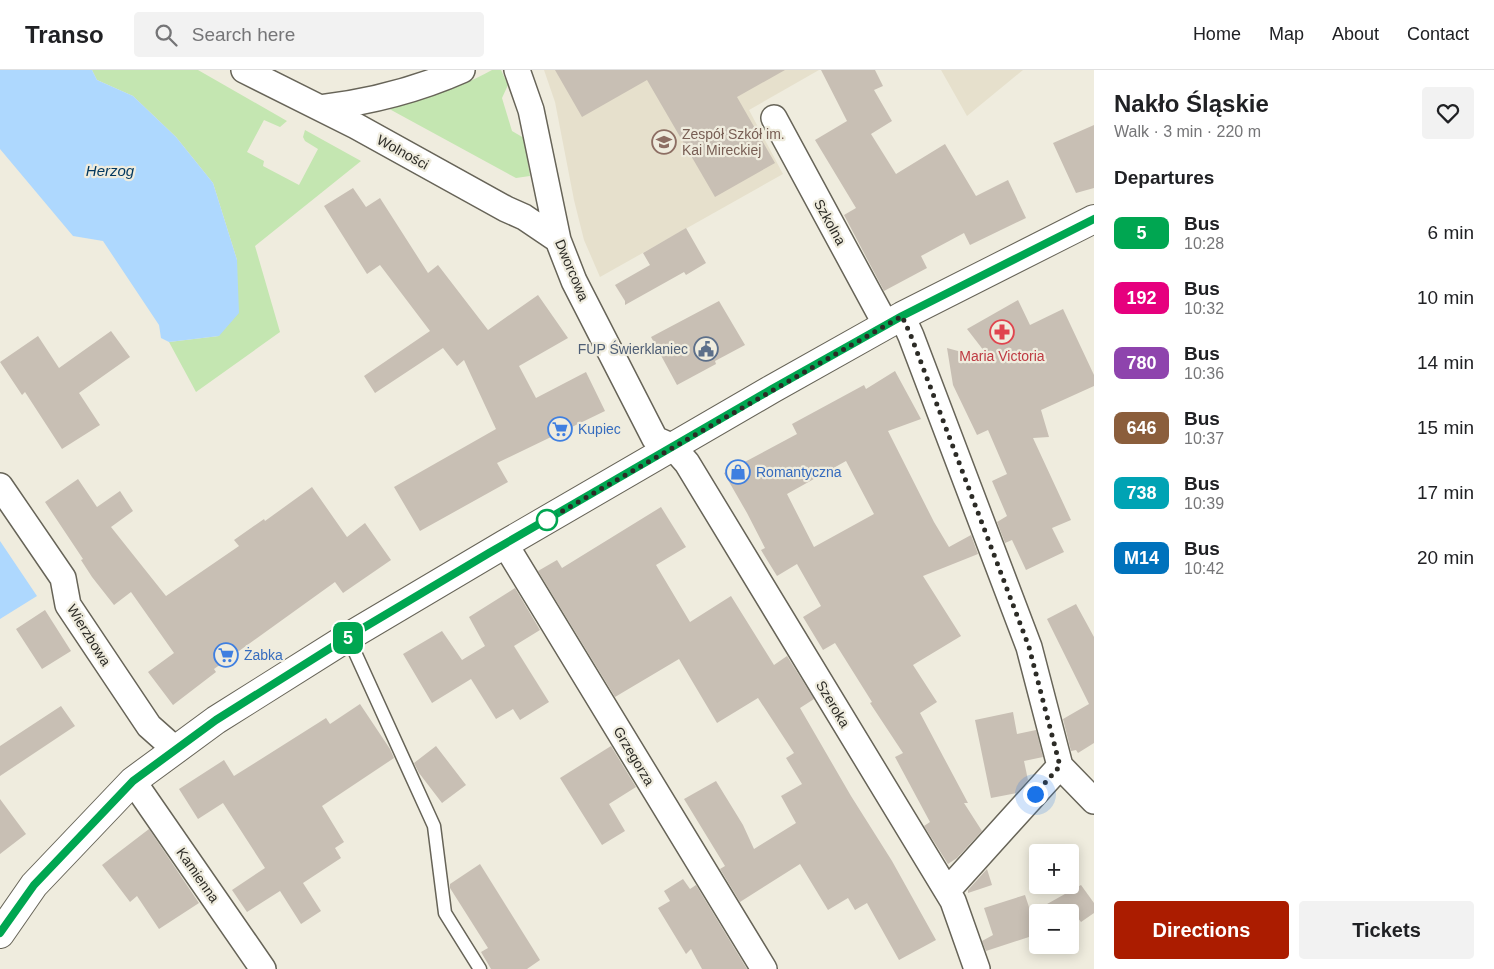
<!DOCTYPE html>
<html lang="en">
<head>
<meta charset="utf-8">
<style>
  body { margin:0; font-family:Helvetica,sans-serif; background:#f2f2f2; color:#202124; height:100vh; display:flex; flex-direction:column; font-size:19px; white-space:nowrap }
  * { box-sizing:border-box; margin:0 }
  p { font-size:16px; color:#757577 }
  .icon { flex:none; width:28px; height:28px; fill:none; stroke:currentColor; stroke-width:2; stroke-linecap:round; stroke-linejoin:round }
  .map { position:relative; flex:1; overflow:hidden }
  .panel { display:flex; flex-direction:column; background:#fff; width:400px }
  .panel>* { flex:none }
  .badge { padding:0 10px; border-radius:8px; font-size:18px; line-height:32px }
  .fabs { position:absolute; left:1029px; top:774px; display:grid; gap:10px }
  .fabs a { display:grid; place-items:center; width:50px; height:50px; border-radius:5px; background:#fff; box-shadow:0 2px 12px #0003; font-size:25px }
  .you { position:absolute; width:25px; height:25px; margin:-12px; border:4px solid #fff; border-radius:50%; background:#1a73e8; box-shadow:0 0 0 8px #1a73e833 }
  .map>.badge { position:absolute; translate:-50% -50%; box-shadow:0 0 0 2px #fff }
  h2 { padding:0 20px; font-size:19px; line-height:45px }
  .round { display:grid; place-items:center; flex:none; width:52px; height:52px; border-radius:5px; background:#f2f2f2 }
  .summary { display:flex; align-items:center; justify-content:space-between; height:85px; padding:0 20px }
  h1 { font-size:24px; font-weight:700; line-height:38px }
  .primary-button { display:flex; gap:10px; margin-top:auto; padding:10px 20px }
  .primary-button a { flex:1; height:58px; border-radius:5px; background:#ab1c00; color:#fff; font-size:20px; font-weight:700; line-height:58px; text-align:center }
  .primary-button a+a { background:#f2f2f2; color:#202124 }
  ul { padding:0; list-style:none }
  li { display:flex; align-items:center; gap:15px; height:65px; padding:0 20px }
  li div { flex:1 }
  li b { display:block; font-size:19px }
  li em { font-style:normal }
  li .badge { min-width:55px; font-weight:700; text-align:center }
  header { display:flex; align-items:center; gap:30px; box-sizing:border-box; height:70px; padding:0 25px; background:#fff; border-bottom:1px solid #e0e0e0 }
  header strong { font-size:24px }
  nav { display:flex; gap:28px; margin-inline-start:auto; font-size:18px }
  .search { width:350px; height:45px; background:#f2f2f2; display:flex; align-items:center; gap:12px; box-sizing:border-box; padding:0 18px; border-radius:5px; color:#757577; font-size:19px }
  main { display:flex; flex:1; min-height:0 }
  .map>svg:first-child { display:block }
  .built { fill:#e6e0cc }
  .green { fill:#c4e6b1 }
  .water { fill:#aed8fe }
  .building { fill:#c8bfb4; fill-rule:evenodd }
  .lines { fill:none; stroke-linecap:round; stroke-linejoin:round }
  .service-casing { stroke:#676458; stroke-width:15 }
  .minor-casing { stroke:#676458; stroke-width:28 }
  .primary-casing { stroke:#676458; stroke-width:30 }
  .service { stroke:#fff; stroke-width:12 }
  .minor { stroke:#fff; stroke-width:25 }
  .primary { stroke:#fff; stroke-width:28 }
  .line-casing { stroke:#fff; stroke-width:11 }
  .line { stroke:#00a651; stroke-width:8 }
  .walk { stroke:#2c2b26; stroke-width:5; stroke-dasharray:0 9 }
  .stop-dot { fill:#fff; stroke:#00a651; stroke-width:2.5 }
  .labels { text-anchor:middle; stroke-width:4.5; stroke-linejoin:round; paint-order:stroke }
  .education-label { font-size:14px; fill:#785e54; stroke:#efecde; text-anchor:start }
  .street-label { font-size:14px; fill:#2c2b26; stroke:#efecde }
  .service-label { font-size:14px; fill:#4e5e75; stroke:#efecde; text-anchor:end }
  .health-label { font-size:14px; fill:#be3a42; stroke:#efecde }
  .shop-label { font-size:14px; fill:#366cbe; stroke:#efecde; text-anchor:start }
  .water-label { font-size:15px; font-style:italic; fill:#00375e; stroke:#efecde }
</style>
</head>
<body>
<header>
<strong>Transo</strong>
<div class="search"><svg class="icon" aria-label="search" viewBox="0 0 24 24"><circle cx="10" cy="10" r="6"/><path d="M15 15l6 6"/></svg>Search here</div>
<nav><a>Home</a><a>Map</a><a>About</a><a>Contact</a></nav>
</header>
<main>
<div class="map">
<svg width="1094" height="899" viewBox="0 0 1094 899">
  <rect width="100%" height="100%" fill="#efecde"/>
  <path class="built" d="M 544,0 L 819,0 L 749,40 L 783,104 L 600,207 L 584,170 L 574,130 L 555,32 Z
    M 941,0 L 1023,0 L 967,46 Z"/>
  <path class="green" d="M 92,0 L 198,0 L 287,51 L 280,57 L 264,50 L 247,82 L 264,91 L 263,96 L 299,115 L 318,79 L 305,71 L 303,67 L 305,60 L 361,91 L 255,176 L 280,262 L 196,322 L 169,272 L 219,266 L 237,190 L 213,113 L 176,67 L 133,26 L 97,10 Z
    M 492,0 L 501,0 L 508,15 L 502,28 L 512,61 L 524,68 L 530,106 L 516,108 L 382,35 C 425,29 454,21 492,0 Z"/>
  <path class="water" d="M 0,0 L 92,0 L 97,10 L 133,26 L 176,67 L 213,113 L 237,190 L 239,243 L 219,266 L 169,272 L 161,268 L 159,255 L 103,171 L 73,166 L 0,79 Z
    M 0,471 L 37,526 L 0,549 Z"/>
  <path class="building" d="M 555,0 L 785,0 L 737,27 L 775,93 L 715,127 L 647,10 L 582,47 Z
    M 821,0 L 875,0 L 883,16 L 874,20 L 892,51 L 871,64 L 896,104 L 945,74 L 976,126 L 1008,110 L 1026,148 L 970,175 L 964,163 L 921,186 L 927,198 L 884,221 L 844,145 L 856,138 L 815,70 L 847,51 Z
    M 1094,55 L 1094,118 L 1076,123 L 1053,73 Z
    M 353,118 L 366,137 L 380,128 L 428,203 L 438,195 L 488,260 L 538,225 L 568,268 L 519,296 L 536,328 L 586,302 L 605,341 L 497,393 L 508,412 L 420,461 L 394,417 L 496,359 L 464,290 L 457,296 L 443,278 L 375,323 L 364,306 L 430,261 L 380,195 L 367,204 L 324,136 Z
    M 686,158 L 706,193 L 686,205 L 684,202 L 625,235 L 625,231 L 615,215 L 650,195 L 643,183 Z
    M 1018,230 L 1030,255 L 1063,239 L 1094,305 L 1094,316 L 1041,340 L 1049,367 L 1033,368 L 1071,450 L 1052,458 L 1064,482 L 1026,500 L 1012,470 L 1005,473 L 997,452 L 1007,446 L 992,411 L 1007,404 L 988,360 L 977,365 L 953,315 L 947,278 L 991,290 L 967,259 Z
    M 719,231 L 745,275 L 715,291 L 716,294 L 677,315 L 651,267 Z
    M 111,261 L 130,287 L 79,323 L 100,355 L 62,379 L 25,322 L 22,325 L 0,292 L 38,266 L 59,298 Z
    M 895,301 L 921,349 L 888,361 L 934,452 L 949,477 L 971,465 L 978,484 L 923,506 L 961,566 L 913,595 L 937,632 L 920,643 L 968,733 L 964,733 L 982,761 L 957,788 L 948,794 L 924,756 L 930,752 L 895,687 L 903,683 L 870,633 L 872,632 L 835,573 L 823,580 L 803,547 L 821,536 L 797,494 L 777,506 L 761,480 L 765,478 L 747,443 L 724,403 L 797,364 L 792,354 L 864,315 L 866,319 ZM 846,391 L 874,444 L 814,477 L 787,424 Z
    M 78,409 L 97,437 L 120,421 L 133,441 L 111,457 L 166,526 L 239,476 L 234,470 L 264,449 L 265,451 L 312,417 L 347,467 L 365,453 L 391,490 L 343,523 L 335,512 L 214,599 L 216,602 L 173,635 L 148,602 L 174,583 L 131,522 L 114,535 L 92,507 L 81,490 L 83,489 L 45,432 Z
    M 661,437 L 686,477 L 656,495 L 690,552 L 731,526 L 774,595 L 787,586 L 814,629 L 800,638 L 851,726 L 892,791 L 936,870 L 899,890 L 867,833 L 855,840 L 848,828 L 828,840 L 800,794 L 740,832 L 720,799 L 725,796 L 684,729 L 716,711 L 743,755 L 754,779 L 796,753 L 781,726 L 802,714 L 786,688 L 794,683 L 758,628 L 717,653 L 679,589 L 615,627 L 538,501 L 557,490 L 562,498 Z
    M 515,518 L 540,560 L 514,576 L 549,632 L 520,650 L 513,639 L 496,649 L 471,609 L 432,633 L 403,584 L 442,561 L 462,590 L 485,576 L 469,547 Z
    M 1076,534 L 1094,567 L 1094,673 L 1078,683 L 1076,680 L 1071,681 L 1063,649 L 1089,634 L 1047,549 Z
    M 45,540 L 71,581 L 42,599 L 16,559 Z
    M 360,634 L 390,679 L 394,688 L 322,736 L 344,772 L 335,778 L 341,788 L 303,813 L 321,841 L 301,854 L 280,821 L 247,842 L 232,820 L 265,798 L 223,733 L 198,749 L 179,719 L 224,690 L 234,706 L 326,648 L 330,654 Z
    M 61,636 L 75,656 L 0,706 L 0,676 Z
    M 1013,642 L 1017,664 L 1036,660 L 1043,687 L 1024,691 L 1028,710 L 1017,723 L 991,728 L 975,650 Z
    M 436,676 L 466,715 L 442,733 L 419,703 L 414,693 Z
    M 611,676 L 636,717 L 609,734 L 625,761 L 602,775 L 560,708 Z
    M 0,729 L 26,764 L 0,784 Z
    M 149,759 L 199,833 L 159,859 L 137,826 L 130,832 L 102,795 Z
    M 480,794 L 540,890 L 527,899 L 491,899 L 481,882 L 488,878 L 450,818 L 450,814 Z
    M 987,799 L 992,815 L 968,823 L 968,820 Z
    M 683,809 L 690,819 L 696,815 L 747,899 L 702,899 L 691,879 L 686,884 L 658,838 L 670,831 L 664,821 Z
    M 1081,815 L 1094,833 L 1094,843 L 1081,852 L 1074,843 L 1070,846 L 1070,842 L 1038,842 L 1038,864 L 986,881 L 982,871 L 993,865 L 984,838 L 1025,825 L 1031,843 Z"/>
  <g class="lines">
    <g class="service-casing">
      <path id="service" d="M 348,567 L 434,756 L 445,843 L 480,899"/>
    </g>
    <g class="minor-casing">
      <path id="minor" d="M 244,0 L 356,56 L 506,139 L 524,147 L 558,170
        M 517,0 L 531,40 L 558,170 L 574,211 L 655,369 L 673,377 L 687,393 L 953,831 L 977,899
        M 320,38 C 369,32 417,20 462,0
        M 774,48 L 886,255
        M 902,246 L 911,266 L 1029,577 L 1060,696 L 1094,731
        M 0,416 L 63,508 L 68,535 L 149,656 L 176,680
        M 505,474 L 764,899
        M 133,711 L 263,899
        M 947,821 L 1060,696"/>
    </g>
    <g class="primary-casing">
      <path id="primary" d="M 0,864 L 34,815 L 133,711 L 216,650 L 348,567 L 505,474 L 772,319 L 902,246 L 1094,149"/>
    </g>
    <use href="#service" class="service"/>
    <use href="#minor" class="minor"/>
    <use href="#primary" class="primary"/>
  </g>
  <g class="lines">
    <g class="line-casing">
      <path id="line" d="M 0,863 L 34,815 L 133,711 L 216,650 L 348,567 L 489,483 L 772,319 L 902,246 L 1094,149"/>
    </g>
    <use href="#line" class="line"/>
    <path class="walk" d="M 547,450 L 902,246 L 911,266 L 1029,577 L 1060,696 L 1035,724"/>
  </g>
  <defs>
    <g id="school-ring" transform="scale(1.25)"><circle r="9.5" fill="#efecde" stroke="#8d6e63" stroke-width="1.5"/><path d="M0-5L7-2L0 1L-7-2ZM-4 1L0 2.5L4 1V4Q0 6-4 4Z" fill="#8d6e63"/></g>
    <g id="pharmacy-ring" transform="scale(1.25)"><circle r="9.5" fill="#efecde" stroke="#e0444e" stroke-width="1.5"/><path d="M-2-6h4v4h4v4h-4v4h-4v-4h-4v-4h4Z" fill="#e0444e"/></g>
    <g id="civic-ring" transform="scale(1.25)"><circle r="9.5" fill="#efecde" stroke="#5c6f8a" stroke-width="1.5"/><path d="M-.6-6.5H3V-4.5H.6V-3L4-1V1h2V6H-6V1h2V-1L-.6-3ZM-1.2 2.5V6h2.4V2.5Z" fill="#5c6f8a"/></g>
    <g id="supermarket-ring" transform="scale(1.25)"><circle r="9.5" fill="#efecde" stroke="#3f7fe0" stroke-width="1.5"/><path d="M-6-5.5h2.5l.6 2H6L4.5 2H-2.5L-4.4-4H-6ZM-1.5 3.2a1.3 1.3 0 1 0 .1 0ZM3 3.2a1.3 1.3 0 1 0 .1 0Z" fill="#3f7fe0"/></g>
    <g id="shop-ring" transform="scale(1.25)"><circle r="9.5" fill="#efecde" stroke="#3f7fe0" stroke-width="1.5"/><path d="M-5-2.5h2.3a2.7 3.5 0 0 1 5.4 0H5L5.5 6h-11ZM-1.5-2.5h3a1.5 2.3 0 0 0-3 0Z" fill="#3f7fe0"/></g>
  </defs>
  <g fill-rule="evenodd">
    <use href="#school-ring" x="664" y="72"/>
    <use href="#pharmacy-ring" x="1002" y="262"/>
    <use href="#civic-ring" x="706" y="279"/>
    <use href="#supermarket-ring" x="560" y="359"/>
    <use href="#shop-ring" x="738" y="402"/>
    <use href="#supermarket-ring" x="226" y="585"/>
  </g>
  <circle class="stop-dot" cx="547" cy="450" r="10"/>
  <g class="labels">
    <g class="education-label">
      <text x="682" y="69">Zespół Szkół im.<tspan x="682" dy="16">Kai Mireckiej</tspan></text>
    </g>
    <g class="street-label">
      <text transform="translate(403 82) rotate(29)" y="5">Wolności</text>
      <text transform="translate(830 152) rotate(61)" y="5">Szkolna</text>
      <text transform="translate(572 200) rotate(67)" y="5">Dworcowa</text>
      <text transform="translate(89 565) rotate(58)" y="5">Wierzbowa</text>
      <text transform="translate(833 634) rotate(59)" y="5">Szeroka</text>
      <text transform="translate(634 686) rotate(59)" y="5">Grzegorza</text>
      <text transform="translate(198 805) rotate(55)" y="5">Kamienna</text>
    </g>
    <g class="service-label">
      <text x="688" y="284">FUP Świerklaniec</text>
    </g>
    <g class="health-label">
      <text x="1002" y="291">Maria Victoria</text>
    </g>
    <g class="shop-label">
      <text x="578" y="364">Kupiec</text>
      <text x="756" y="407">Romantyczna</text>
      <text x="244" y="590">Żabka</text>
    </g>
    <g class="water-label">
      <text x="110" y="106">Herzog</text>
    </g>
  </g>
</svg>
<div class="fabs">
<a>+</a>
<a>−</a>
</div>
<div class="you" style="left:1035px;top:724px"></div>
<b class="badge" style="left:348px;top:568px;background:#00a651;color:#fff">5</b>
</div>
<section class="panel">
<div class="summary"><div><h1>Nakło Śląskie</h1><p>Walk · 3 min · 220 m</p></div><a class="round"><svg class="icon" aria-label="heart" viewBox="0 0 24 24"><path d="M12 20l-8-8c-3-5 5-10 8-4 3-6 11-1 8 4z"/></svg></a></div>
<h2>Departures</h2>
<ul>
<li><span class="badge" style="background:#00a651;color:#fff">5</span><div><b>Bus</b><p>10:28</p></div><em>6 min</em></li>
<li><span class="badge" style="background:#e6007e;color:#fff">192</span><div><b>Bus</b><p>10:32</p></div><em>10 min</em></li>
<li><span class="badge" style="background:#8e44ad;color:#fff">780</span><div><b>Bus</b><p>10:36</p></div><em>14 min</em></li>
<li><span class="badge" style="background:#8b5e3c;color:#fff">646</span><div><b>Bus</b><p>10:37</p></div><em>15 min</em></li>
<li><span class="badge" style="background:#00a3b4;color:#fff">738</span><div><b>Bus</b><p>10:39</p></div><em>17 min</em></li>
<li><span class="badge" style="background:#0072bc;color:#fff">M14</span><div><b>Bus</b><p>10:42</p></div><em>20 min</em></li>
</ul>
<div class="primary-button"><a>Directions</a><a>Tickets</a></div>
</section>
</main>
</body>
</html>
